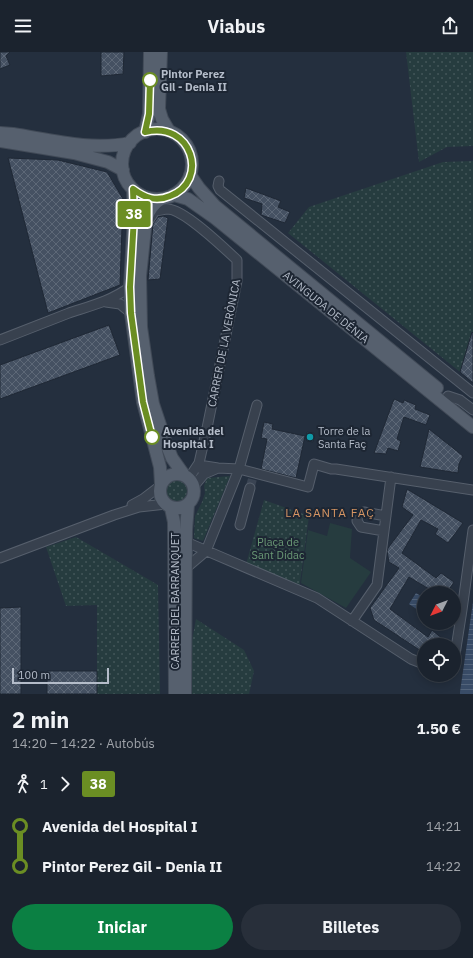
<!DOCTYPE html>
<html lang="es">
<head>
<meta charset="utf-8">
<style>
  body { margin:0; font-family:"IBM Plex Sans",sans-serif; background:#282f3a; color:#f1f3f6; height:100vh; display:flex; flex-direction:column; font-size:15px; white-space:nowrap }
  * { box-sizing:border-box; margin:0 }
  p { font-size:13px; color:#a0a4aa }
  .icon { flex:none; width:22px; height:22px; fill:none; stroke:currentColor; stroke-width:2; stroke-linecap:round; stroke-linejoin:round }
  .map { position:relative; height:642px; overflow:hidden }
  .drawer { display:flex; flex-direction:column; background:#1b232e; flex:1 }
  .drawer>* { flex:none }
  .badge { padding:0 8px; border-radius:3px; font-size:14px; line-height:26px }
  .needle { width:26px; rotate:228deg }
  .fabs { position:absolute; left:417px; top:534px; display:grid; gap:8px }
  .fabs a { display:grid; place-items:center; width:44px; height:44px; border-radius:50%; background:#1b232e; box-shadow:0 2px 10px #0003,0 0 0 1px #39404a; font-size:20px }
  .scale { position:absolute; left:12px; bottom:10px; width:97px; box-sizing:border-box; padding-left:4px; border:2px solid #b4bcc9; border-top:0; font-size:11px; line-height:14px; white-space:nowrap; color:#b4bcc9; -webkit-text-stroke:3px #1d2633; paint-order:stroke }
  .map>.badge { position:absolute; translate:-50% -50%; box-shadow:0 0 0 2px #fff }
  .legs { display:flex; align-items:center; gap:6px; height:44px; padding:0 12px; font-size:13px }
  .legs p { margin-inline-start:auto }
  .head { display:flex; align-items:center; justify-content:space-between; height:68px; padding:0 12px }
  h1 { font-size:22px; font-weight:700; line-height:30px }
  .button { display:flex; gap:8px; margin-top:auto; padding:8px 12px }
  .button a { flex:1; height:46px; border-radius:24px; background:#0b8043; color:#fff; font-size:16px; font-weight:700; line-height:46px; text-align:center }
  .button a+a { background:#282f3a; color:#f1f3f6 }
  ul { padding:0 12px; list-style:none }
  li { display:flex; align-items:center; gap:14px; height:40px; font-size:15px }
  li i { display:grid; place-items:center; width:6px; height:100%; margin:0 5px; background:currentColor }
  li i::after { content:''; width:10px; height:10px; margin:-5px; border:3px solid; border-radius:50%; background:#1b232e }
  li p { margin-inline-start:auto }
  li:first-child i { background:linear-gradient(#0000 50%,currentColor 0) }
  li:last-child i { background:linear-gradient(currentColor 50%,#0000 0) }
  header { display:flex; justify-content:space-between; align-items:center; height:52px; padding:0 12px; background:#1b232e; font-size:18px; font-weight:700 }
  .map>svg:first-child { display:block }
  .grass { fill:url(#grass-dots) }
  .pitch { fill:#263c3f }
  .water { fill:url(#water-rules) }
  .building { fill:url(#building-cross-hatch); stroke:#1f2835 }
  .lines { fill:none; stroke-linecap:round; stroke-linejoin:round }
  .minor-tunnel { stroke:#3a4453; stroke-width:9; stroke-dasharray:9 4.5; stroke-linecap:butt }
  .minor-casing { stroke:#565f6c; stroke-width:11 }
  .major-casing { stroke:#414a57; stroke-width:14 }
  .minor { stroke:#38414e; stroke-width:9 }
  .major { stroke:#56606e; stroke-width:12 }
  .line-1-casing { stroke:#fff; stroke-width:9 }
  .line-1 { stroke:#6b8e23; stroke-width:6 }
  .stop-1-dot { fill:#fff; stroke:#6b8e23; stroke-width:2 }
  .culture-dot { fill:#0f9aa8; stroke:#1d2633; stroke-width:1.5 }
  .labels { text-anchor:middle; stroke-width:4; stroke-linejoin:round; paint-order:stroke }
  .stop-label { font-size:11px; font-weight:bold; fill:#b4bcc9; stroke:#1d2633; text-anchor:start }
  .street-label { font-size:11px; fill:#b4bcc9; stroke:#1d2633 }
  .poi-label { font-size:11px; fill:#b4bcc9; stroke:#1d2633; text-anchor:start }
  .park-label { font-size:11px; fill:#6b9a76; stroke:#1d2633 }
  .neighbourhood-label { font-size:12px; letter-spacing:1px; fill:#d59563; stroke:#1d2633 }
</style>
</head>
<body>
<header><svg class="icon" aria-label="menu" viewBox="0 0 24 24"><path d="M4 6h16M4 12h16M4 18h16"/></svg>Viabus<svg class="icon" aria-label="share" viewBox="0 0 24 24"><path d="M12 15V3M7 8l5-5 5 5M5 13v7h14v-7"/></svg></header>
<div class="map">
<svg width="473" height="642" viewBox="0 0 473 642">
  <defs>
    <pattern id="grass-dots" width="8" height="8" patternUnits="userSpaceOnUse"><rect width="8" height="8" fill="#263c3f"/><path d="M2 2h.1M6 6h.1" fill="none" stroke="#435659" stroke-width="1.8" stroke-linecap="round"/></pattern>
    <pattern id="water-rules" width="6" height="5" patternUnits="userSpaceOnUse"><rect width="6" height="5" fill="#394c67"/><path d="M0 2.5h6" fill="none" stroke="#53647b"/></pattern>
    <pattern id="building-cross-hatch" width="8" height="8" patternUnits="userSpaceOnUse"><rect width="8" height="8" fill="#455162"/><path d="M0 0l8 8M0 8l8-8" fill="none" stroke="#5d6877"/></pattern>
  </defs>
  <rect width="100%" height="100%" fill="#242f3e"/>
  <path class="grass" d="M 406,0 L 473,0 L 473,94 L 447,95 L 419,110 Z
    M 473,109 L 473,286 L 470,286 L 460,320 L 288,181 L 309,155 L 443,110 Z
    M 230,424 L 203,489 L 194,486 L 195,464 L 202,450 L 205,441 L 204,434 L 207,426 Z
    M165 439a11 11 0 1 1 22 0a11 11 0 1 1-22 0Z
    M 264,448 L 309,464 L 299,538 L 245,516 Z
    M 76,485 L 158,533 L 160,642 L 35,642 L 97,642 L 97,553 L 66,554 L 46,495 Z
    M 196,567 L 244,598 L 254,619 L 249,642 L 190,642 L 189,604 Z"/>
  <path class="pitch" d="M 330,471 L 352,477 L 350,506 L 371,520 L 346,556 L 301,531 L 308,478 L 327,484 Z"/>
  <path class="water" d="M 416,541 L 424,546 L 424,562 L 409,552 Z
    M 473,550 L 473,642 L 460,642 L 460,640 Z"/>
  <path class="building" d="M 0,0 L 10,0 L 6,4 L 10,13 L 0,17 Z
    M 101,0 L 124,0 L 123,22 L 101,24 Z
    M 8,106 L 58,108 L 107,120 L 123,147 L 120,233 L 48,261 Z
    M 246,136 L 281,149 L 278,155 L 290,160 L 285,171 L 261,163 L 262,152 L 244,146 Z
    M 163,164 L 168,166 L 160,227 L 148,228 L 153,172 L 158,165 Z
    M 109,273 L 120,303 L 0,347 L 0,313 Z
    M 472,280 L 473,281 L 473,331 L 460,320 Z
    M 394,347 L 403,351 L 404,348 L 416,353 L 415,357 L 430,363 L 426,373 L 404,365 L 397,387 L 401,389 L 398,399 L 388,396 L 386,402 L 374,401 Z
    M 264,370 L 273,372 L 272,377 L 305,384 L 296,426 L 261,417 L 267,387 L 261,386 Z
    M 429,377 L 463,404 L 459,412 L 458,421 L 420,415 Z
    M 307,380 L 314,381 L 313,390 L 307,389 Z
    M 407,437 L 463,471 L 448,491 L 435,482 L 438,477 L 421,468 L 402,501 L 436,526 L 441,521 L 454,530 L 447,541 L 428,541 L 429,537 L 409,525 L 390,557 L 428,585 L 432,578 L 444,588 L 441,593 L 424,593 L 424,601 L 374,568 L 370,556 L 399,516 L 389,510 L 387,499 L 388,496 L 413,463 L 402,455 Z
    M 21,555 L 21,642 L 0,642 L 0,556 Z
    M 47,619 L 97,619 L 97,642 L 47,642 Z"/>
  <g class="lines">
    <path class="minor-tunnel" d="M 250,436 L 253,425"/>
    <g class="minor-casing">
      <path id="minor" d="M 219,129 L 218,134 L 220,138 L 473,341
        M 149,168 L 155,159 C 159,159 164,157 168,157 C 185,158 224,196 237,208 L 237,229 L 207,376 L 199,411 L 195,417
        M 106,250 L 120,252 L 131,261
        M 0,288 C 23,279 46,270 69,261 C 90,254 111,249 130,235
        M 448,344 L 460,348 L 473,358
        M 189,426 L 195,417 L 205,414 L 218,416 L 239,417 L 308,435 L 314,412 L 331,417 L 336,417 L 473,438
        M 194,434 L 204,422 L 218,416
        M 132,453 L 143,447 L 160,434
        M 240,473 L 250,436
        M 384,479 L 361,475 L 357,469 L 358,463 L 364,460 L 386,464
        M 186,490 L 317,546 L 411,607 L 424,612
        M 0,506 L 114,463 L 139,455 L 166,452
        M 186,516 L 206,499 L 239,417 L 257,353
        M 352,569 L 377,533 L 391,425
        M 454,609 L 462,558 L 473,478"/>
    </g>
    <g class="major-casing">
      <path id="major" d="M 161,0 L 159,57 L 162,67 L 169,79
        M122 112a35 35 0 1 1 70 0a35 35 0 1 1-70 0Z
        M 145,80 L 149,62 L 150,0
        M 0,81 L 13,82 C 51,88 91,99 130,91
        M 0,89 L 74,101 L 108,110 L 123,118
        M 190,123 L 199,136 L 215,154 L 437,336
        M 133,137 L 134,165 L 130,235 L 131,261 L 143,350 L 160,415 L 161,432
        M 174,143 L 188,147 L 215,166 L 473,375
        M 161,147 C 153,152 149,158 146,167 L 140,224 L 141,275 L 148,324 L 153,352 L 166,391 L 172,406 L 184,423
        M160 439a17 17 0 1 1 34 0a17 17 0 1 1-34 0Z
        M 171,456 L 174,470 L 175,642
        M 185,642 L 186,478 L 188,453"/>
    </g>
    <use href="#minor" class="minor"/>
    <use href="#major" class="major"/>
  </g>
  <g class="lines">
    <g class="line-1-casing">
      <path id="line-1" d="M 150,28 L 149,62 L 145,80 C 192,68 210,129 170,144 C 156,150 145,146 133,137 L 134,165 L 130,235 L 131,261 L 143,350 L 152,385"/>
    </g>
    <use href="#line-1" class="line-1"/>
  </g>
  <g class="stop-1-dot">
    <circle cx="150" cy="28" r="7"/>
    <circle cx="152" cy="385" r="7"/>
  </g>
  <circle class="culture-dot" cx="310" cy="385" r="4"/>
  <g class="labels">
    <g class="stop-label">
      <text x="161" y="26">Pintor Perez<tspan x="161" dy="13">Gil - Denia II</tspan></text>
      <text x="163" y="383">Avenida del<tspan x="163" dy="13">Hospital I</tspan></text>
    </g>
    <g class="street-label">
      <text transform="translate(326 255) rotate(39)" y="4">AVINGUDA DE DÉNIA</text>
      <text transform="translate(224 291) rotate(-79)" y="4">CARRER DE LA VERÒNICA</text>
      <text transform="translate(175 549) rotate(-90)" y="4">CARRER DEL BARRANQUET</text>
    </g>
    <g class="poi-label">
      <text x="318" y="383">Torre de la<tspan x="318" dy="13">Santa Faç</tspan></text>
    </g>
    <g class="park-label">
      <text x="278" y="494">Plaça de<tspan x="278" dy="13">Sant Dídac</tspan></text>
    </g>
    <g class="neighbourhood-label">
      <text x="330" y="465">LA SANTA FAÇ</text>
    </g>
  </g>
</svg>
<div class="fabs">
<a><svg class="needle" viewBox="-14 -14 28 28"><path d="M0-13l5 13h-10z" fill="#e53935"/><path d="M0 13l5-13h-10z" fill="#a0a4aa"/></svg></a>
<a><svg class="icon" aria-label="locate" viewBox="0 0 24 24"><circle cx="12" cy="12" r="6"/><path d="M12 2v4M12 18v4M2 12h4M18 12h4"/></svg></a>
</div>
<div class="scale">100 m</div>
<b class="badge" style="left:134px;top:162px;background:#6b8e23;color:#fff">38</b>
</div>
<section class="drawer">
<div class="head"><div><h1>2 min</h1><p>14:20 – 14:22 · Autobús</p></div><b>1.50 €</b></div>
<div class="legs"><svg class="icon" aria-label="walk" viewBox="0 0 24 24"><circle cx="13" cy="4" r="2"/><path d="M13 8l-2 6 4 7M11 14l-3 7M7 12l3-4h3l4 4"/></svg>1<svg class="icon" aria-label="forward" viewBox="0 0 24 24"><path d="M9 5l7 7-7 7"/></svg><b class="badge" style="background:#6b8e23;color:#fff">38</b></div>
<ul>
<li><i style="color:#6b8e23"></i><b>Avenida del Hospital I</b><p>14:21</p></li>
<li><i style="color:#6b8e23"></i><b>Pintor Perez Gil - Denia II</b><p>14:22</p></li>
</ul>
<div class="button"><a>Iniciar</a><a>Billetes</a></div>
</section>
</body>
</html>
